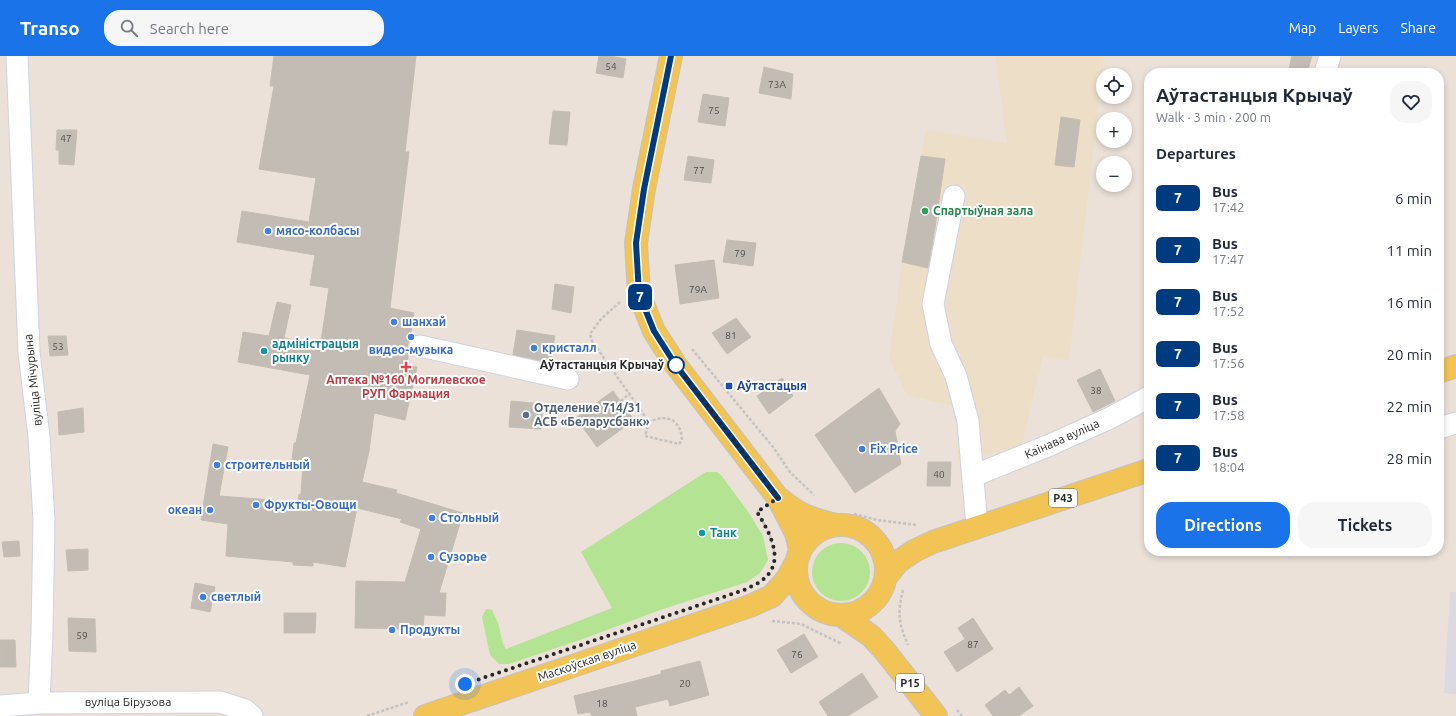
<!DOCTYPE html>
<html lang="en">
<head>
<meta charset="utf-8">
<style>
  body { margin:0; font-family:Ubuntu,sans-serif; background:#f6f6f7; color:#1f2937; height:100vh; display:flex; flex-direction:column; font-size:15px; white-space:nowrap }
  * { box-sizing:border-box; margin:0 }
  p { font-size:13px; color:#747a83 }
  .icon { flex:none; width:22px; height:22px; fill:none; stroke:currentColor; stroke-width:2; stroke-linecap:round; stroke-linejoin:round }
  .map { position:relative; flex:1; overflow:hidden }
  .sheet { position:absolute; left:1144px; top:12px; width:300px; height:488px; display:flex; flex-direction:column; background:#fff; border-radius:16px; box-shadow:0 2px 6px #0003 }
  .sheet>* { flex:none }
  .badge { padding:0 8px; border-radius:6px; font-size:14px; line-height:26px }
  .buttons { position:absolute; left:1096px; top:12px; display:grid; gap:8px }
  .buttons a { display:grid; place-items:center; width:36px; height:36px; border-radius:50%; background:#fff; box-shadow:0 2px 6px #0003; font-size:20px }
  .you { position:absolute; width:20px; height:20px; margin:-10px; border:3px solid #fff; border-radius:50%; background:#1a73e8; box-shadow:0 0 0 6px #1a73e833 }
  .map>.badge { position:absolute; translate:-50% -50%; box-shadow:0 0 0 2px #fff }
  h2 { padding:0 12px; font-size:15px; line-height:36px }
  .round { display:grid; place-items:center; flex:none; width:42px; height:42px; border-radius:16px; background:#f6f6f7 }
  .overview { display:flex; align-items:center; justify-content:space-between; height:68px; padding:0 12px }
  h1 { font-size:19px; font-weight:700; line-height:30px }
  .cta { display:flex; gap:8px; margin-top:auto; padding:8px 12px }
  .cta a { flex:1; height:46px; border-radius:16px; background:#1a73e8; color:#fff; font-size:16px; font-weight:700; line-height:46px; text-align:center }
  .cta a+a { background:#f6f6f7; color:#1f2937 }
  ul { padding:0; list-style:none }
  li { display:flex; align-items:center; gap:12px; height:52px; padding:0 12px }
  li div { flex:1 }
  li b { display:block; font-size:15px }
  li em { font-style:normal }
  li .badge { min-width:44px; font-weight:700; text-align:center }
  header { display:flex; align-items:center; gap:24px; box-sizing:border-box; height:56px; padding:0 20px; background:#1a73e8; color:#fff }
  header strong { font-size:19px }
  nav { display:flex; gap:22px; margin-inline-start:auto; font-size:14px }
  .search { width:280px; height:36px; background:#f6f6f7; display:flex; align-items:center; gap:10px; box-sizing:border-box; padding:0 14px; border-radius:16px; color:#747a83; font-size:15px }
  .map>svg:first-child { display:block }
  .industrial { fill:#dbd9e2 }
  .education { fill:#eddec7 }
  .green { fill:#b4e393 }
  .building { fill:#c2bcb4; stroke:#c5bdb2 }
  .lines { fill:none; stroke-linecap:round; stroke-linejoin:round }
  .minor-casing { stroke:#ced3e1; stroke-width:23 }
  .major-casing { stroke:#c3c3c3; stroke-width:24 }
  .path { stroke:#c3c3c3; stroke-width:2.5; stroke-dasharray:3 2; stroke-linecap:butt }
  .minor { stroke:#fff; stroke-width:21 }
  .major { stroke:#f2c355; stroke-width:22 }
  .line-casing { stroke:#fff; stroke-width:9 }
  .line { stroke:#003b80; stroke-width:6 }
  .walk { stroke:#272727; stroke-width:4; stroke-dasharray:0 7.2 }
  .leisure-dot { fill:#2e9e5b; stroke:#fff; stroke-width:1.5 }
  .shop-dot { fill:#3f7fe0; stroke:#fff; stroke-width:1.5 }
  .culture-dot { fill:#0f9aa8; stroke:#fff; stroke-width:1.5 }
  .stop-dot { fill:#fff; stroke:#003b80; stroke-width:2 }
  .health-dot { fill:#e0444e; stroke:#fff; stroke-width:1.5 }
  .transit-dot { fill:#1a4fb4; stroke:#fff; stroke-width:1.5 }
  .service-dot { fill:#5c6f8a; stroke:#fff; stroke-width:1.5 }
  .labels { text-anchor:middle; stroke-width:4; stroke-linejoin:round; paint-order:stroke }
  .number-label { font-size:10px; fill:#4e4c4a }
  .shield { fill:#fff; stroke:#686868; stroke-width:1 }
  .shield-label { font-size:11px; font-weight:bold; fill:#272727 }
  .leisure-label { font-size:12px; font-weight:bold; fill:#27864d; stroke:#fff; text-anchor:start }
  .shop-label { font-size:12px; font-weight:bold; fill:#366cbe; stroke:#fff; text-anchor:start }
  .culture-label { font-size:12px; font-weight:bold; fill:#0d838f; stroke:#fff; text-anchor:start }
  .stop-label { font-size:12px; font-weight:bold; fill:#272727; stroke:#fff; text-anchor:end }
  .street-label { font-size:12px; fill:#272727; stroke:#fff }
  .health-label { font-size:12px; font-weight:bold; fill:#be3a42; stroke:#fff }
  .transit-label { font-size:12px; font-weight:bold; fill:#164399; stroke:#fff; text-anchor:start }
  .service-label { font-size:12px; font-weight:bold; fill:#4e5e75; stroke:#fff; text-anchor:start }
</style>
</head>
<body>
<header>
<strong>Transo</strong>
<div class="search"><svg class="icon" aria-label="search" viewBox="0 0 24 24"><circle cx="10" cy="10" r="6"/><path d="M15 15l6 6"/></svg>Search here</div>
<nav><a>Map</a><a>Layers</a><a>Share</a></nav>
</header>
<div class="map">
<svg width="1456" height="660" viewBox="0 0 1456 660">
  <rect width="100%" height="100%" fill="#ebe1d8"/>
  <path class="industrial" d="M 1450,536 L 1456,536 L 1456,638 L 1444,637 Z"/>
  <path class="education" d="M 996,0 L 1104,0 L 1069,304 L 1043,300 L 1021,392 L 958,405 L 956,351 L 907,339 L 889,302 L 902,206 L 926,74 L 1007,87 L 996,6 Z"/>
  <path class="green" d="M 706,416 L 717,416 L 721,419 L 749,457 L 763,480 L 768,504 L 760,517 L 747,526 L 663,553 L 580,584 L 509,608 L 499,608 L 490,599 L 482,561 L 486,553 L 492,554 L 498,567 L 503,588 L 506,593 L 612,552 L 581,496 Z
    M812 516a29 29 0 1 1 58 0a29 29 0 1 1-58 0Z"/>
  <path class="building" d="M 274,0 L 416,0 L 405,96 L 409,96 L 390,252 L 414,257 L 410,283 L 408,288 L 409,294 L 407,309 L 417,311 L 405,364 L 374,357 L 369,395 L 362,426 L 397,434 L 396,437 L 463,457 L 439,537 L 446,537 L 445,560 L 424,559 L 423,573 L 355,572 L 356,525 L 405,526 L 421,473 L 400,466 L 402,463 L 357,452 L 345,511 L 313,506 L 313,510 L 293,509 L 293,506 L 226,500 L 228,468 L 201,464 L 213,388 L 228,391 L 219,440 L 298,446 L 299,438 L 301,439 L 303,405 L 292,404 L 294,387 L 296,387 L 310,319 L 238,306 L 243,276 L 269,280 L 277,246 L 291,249 L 284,282 L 317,288 L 317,284 L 321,285 L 329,232 L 310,229 L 315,199 L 237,186 L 242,155 L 309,166 L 316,122 L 259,113 L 274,30 L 270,30 Z
    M 599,0 L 610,0 L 626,3 L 623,22 L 596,17 Z
    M 1292,0 L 1312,0 L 1307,17 L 1288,17 Z
    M 764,11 L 793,18 L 791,43 L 759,37 Z
    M 703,38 L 729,42 L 725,70 L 698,66 Z
    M 553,55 L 570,56 L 567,89 L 549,88 Z
    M 1061,61 L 1080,64 L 1074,111 L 1055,109 Z
    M 57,74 L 77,74 L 74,109 L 59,108 L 59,94 L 56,94 Z
    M 688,100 L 714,104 L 711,127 L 684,124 Z
    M 921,100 L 945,103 L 935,172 L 928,212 L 902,206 Z
    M 727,184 L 756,187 L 753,210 L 723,206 Z
    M 714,204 L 719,242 L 680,248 L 675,209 Z
    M 555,228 L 574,231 L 571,257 L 552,253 Z
    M 736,262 L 751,281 L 727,298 L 712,277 Z
    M 517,274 L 555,280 L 550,307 L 513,299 Z
    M 48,280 L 66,280 L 68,299 L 50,300 Z
    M 1100,313 L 1115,345 L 1093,356 L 1077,324 Z
    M 782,322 L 793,340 L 769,358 L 757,340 Z
    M 879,332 L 900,368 L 895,375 L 901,408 L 855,437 L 815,379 Z
    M 613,335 L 634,364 L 597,391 L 576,362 Z
    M 511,345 L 543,348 L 541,373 L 509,371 Z
    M 83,352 L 84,376 L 59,379 L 58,356 Z
    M 928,406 L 951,406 L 950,430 L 927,430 Z
    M 19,485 L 20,500 L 4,501 L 2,486 Z
    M 88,493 L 88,514 L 68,515 L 66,494 Z
    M 195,527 L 215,531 L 210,556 L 191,552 Z
    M 284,557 L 316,557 L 315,577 L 284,577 Z
    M 68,562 L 95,563 L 96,596 L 69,595 Z
    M 973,562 L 993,593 L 957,616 L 944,596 L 965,583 L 958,572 Z
    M 804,578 L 818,601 L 791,617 L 777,594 Z
    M 0,584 L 15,584 L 16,611 L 0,611 Z
    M 700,605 L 709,639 L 670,650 L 668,643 L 635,651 L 637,660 L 592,660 L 590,656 L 578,658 L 574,640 L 635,625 L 661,618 L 661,615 Z
    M 862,617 L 878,641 L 848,660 L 828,660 L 819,646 Z
    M 1019,631 L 1033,650 L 1019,660 L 993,660 L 985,649 L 1005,634 L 1009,639 Z"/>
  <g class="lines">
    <g class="minor-casing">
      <path id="minor" d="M 17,0 L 29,296 L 39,381 L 44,464 L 42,577 L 39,647
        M 1325,17 L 1330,0
        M 954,140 L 933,248 L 941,288 L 956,320 L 968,365 L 977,471
        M 420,290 L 568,323
        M 1439,372 L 1456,367
        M 973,420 L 1050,389 L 1110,362 L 1149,341
        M 0,650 L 39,647 L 220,646 L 245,654 L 252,660"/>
    </g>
    <g class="major-casing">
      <path id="major" d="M 671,0 L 644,133 L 636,187 L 639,238 L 654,275 L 675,308 L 778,442 L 796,477 L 800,494
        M 1439,316 L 1456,310
        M 780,443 C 800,460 812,463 836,469
        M796 514a45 45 0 1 1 90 0a45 45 0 1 1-90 0Z
        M 886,521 L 898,506 L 914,495 L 933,486 L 1149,414
        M 842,560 L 871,580 L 884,594 L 936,660
        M 425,660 L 750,550 L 772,540 L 787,523 L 795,508"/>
    </g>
    <path class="path" d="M 620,246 L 601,263 L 590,278 L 592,285 L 649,366 L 645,380 L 679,388 L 682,384 C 681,364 667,357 649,366
      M 692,293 L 773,391 L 790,416 L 814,439
      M 621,345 L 630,337
      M 760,454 L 757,456 L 769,476 L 775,499
      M 854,458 L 877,464 L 916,469
      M 903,534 C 897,558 899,568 908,589
      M 772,565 L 801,568 L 842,588
      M 957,654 L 962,660
      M 367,660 L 409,646"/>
    <use href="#minor" class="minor"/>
    <use href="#major" class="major"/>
  </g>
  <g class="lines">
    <g class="line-casing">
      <path id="line" d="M 671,0 L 644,133 L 636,187 L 639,238 L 654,275 L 675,308 L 778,442"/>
    </g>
    <use href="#line" class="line"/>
    <path class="walk" d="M 465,628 L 744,534 C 749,531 756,529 761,525 C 787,507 770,477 757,456 L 778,442 L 675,308 L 676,309"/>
  </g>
  <circle class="leisure-dot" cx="925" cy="155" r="4"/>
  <g class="shop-dot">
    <circle cx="268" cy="175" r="4"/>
    <circle cx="394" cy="266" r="4"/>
    <circle cx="411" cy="281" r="4"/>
    <circle cx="534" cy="292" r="4"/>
    <circle cx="862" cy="393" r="4"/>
    <circle cx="217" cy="409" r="4"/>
    <circle cx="256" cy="449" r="4"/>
    <circle cx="210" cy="454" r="4"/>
    <circle cx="432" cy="462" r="4"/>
    <circle cx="431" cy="501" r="4"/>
    <circle cx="203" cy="541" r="4"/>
    <circle cx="392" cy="574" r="4"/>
  </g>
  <g class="culture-dot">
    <circle cx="264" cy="295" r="4"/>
    <circle cx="702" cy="477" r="4"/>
  </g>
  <circle class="stop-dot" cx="676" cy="309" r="8"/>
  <path class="health-dot" d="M404 305h4v4h4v4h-4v4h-4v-4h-4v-4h4z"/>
  <rect class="transit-dot" x="725" y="326" width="8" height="8" rx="2"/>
  <circle class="service-dot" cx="526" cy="359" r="4"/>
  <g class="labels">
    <g class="number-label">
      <text x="611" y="14">54</text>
      <text x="777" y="32">73А</text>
      <text x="714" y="58">75</text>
      <text x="66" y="86">47</text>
      <text x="699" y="118">77</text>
      <text x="740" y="201">79</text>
      <text x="698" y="237">79А</text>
      <text x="731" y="283">81</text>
      <text x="58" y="294">53</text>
      <text x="1096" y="338">38</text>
      <text x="939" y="422">40</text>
      <text x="82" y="583">59</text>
      <text x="973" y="592">87</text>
      <text x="797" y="602">76</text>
      <text x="685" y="631">20</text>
      <text x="602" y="651">18</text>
    </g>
    <g class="shield">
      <rect x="1049" y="433" width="28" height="18" rx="3"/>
      <rect x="896" y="618" width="28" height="18" rx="3"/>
    </g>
    <g class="shield-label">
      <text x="1063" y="446">Р43</text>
      <text x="910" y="631">Р15</text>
    </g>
    <g class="leisure-label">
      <text x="933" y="159">Спартыўная зала</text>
    </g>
    <g class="shop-label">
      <text x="276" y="179">мясо-колбасы</text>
      <text x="402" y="270">шанхай</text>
      <text x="542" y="296">кристалл</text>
      <text x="411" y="298" text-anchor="middle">видео-музыка</text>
      <text x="870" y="397">Fix Price</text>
      <text x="225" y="413">строительный</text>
      <text x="264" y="453">Фрукты-Овощи</text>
      <text x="202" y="458" text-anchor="end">океан</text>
      <text x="440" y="466">Стольный</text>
      <text x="439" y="505">Сузорье</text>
      <text x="211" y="545">светлый</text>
      <text x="400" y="578">Продукты</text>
    </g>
    <g class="culture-label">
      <text x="272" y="292">адміністрацыя<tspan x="272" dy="14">рынку</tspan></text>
      <text x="710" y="481">Танк</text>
    </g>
    <g class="stop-label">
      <text x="664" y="313">Аўтастанцыя Крычаў</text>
    </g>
    <g class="street-label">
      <text transform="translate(33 324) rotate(-96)" y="4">вуліца Мічурына</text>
      <text transform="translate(1062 383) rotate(-24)" y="4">Каінава вуліца</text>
      <text transform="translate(587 605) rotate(-19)" y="4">Маскоўская вуліца</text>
      <text x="128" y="650">вуліца Бірузова</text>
    </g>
    <g class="health-label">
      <text x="406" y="328">Аптека №160 Могилевское<tspan x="406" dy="14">РУП Фармация</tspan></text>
    </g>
    <g class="transit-label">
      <text x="737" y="334">Аўтастацыя</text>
    </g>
    <g class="service-label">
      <text x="534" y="356">Отделение 714/31<tspan x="534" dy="14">АСБ «Беларусбанк»</tspan></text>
    </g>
  </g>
</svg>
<div class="buttons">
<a><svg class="icon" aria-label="locate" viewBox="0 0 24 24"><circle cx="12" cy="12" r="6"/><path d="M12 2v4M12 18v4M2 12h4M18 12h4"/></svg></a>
<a>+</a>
<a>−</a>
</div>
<div class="you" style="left:465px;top:628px"></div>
<b class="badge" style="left:640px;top:241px;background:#003b80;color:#fff">7</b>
<section class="sheet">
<div class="overview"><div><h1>Аўтастанцыя Крычаў</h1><p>Walk · 3 min · 200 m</p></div><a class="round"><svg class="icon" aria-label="heart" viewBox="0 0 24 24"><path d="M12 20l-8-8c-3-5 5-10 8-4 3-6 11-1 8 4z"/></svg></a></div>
<h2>Departures</h2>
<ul>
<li><span class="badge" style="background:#003b80;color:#fff">7</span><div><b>Bus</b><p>17:42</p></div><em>6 min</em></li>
<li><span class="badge" style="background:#003b80;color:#fff">7</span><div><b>Bus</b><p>17:47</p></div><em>11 min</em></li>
<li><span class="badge" style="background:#003b80;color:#fff">7</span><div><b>Bus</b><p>17:52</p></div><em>16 min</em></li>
<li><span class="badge" style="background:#003b80;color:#fff">7</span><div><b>Bus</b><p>17:56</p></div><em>20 min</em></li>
<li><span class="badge" style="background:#003b80;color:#fff">7</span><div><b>Bus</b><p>17:58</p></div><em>22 min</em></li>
<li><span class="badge" style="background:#003b80;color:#fff">7</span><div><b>Bus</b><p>18:04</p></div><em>28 min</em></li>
</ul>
<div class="cta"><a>Directions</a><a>Tickets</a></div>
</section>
</div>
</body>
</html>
